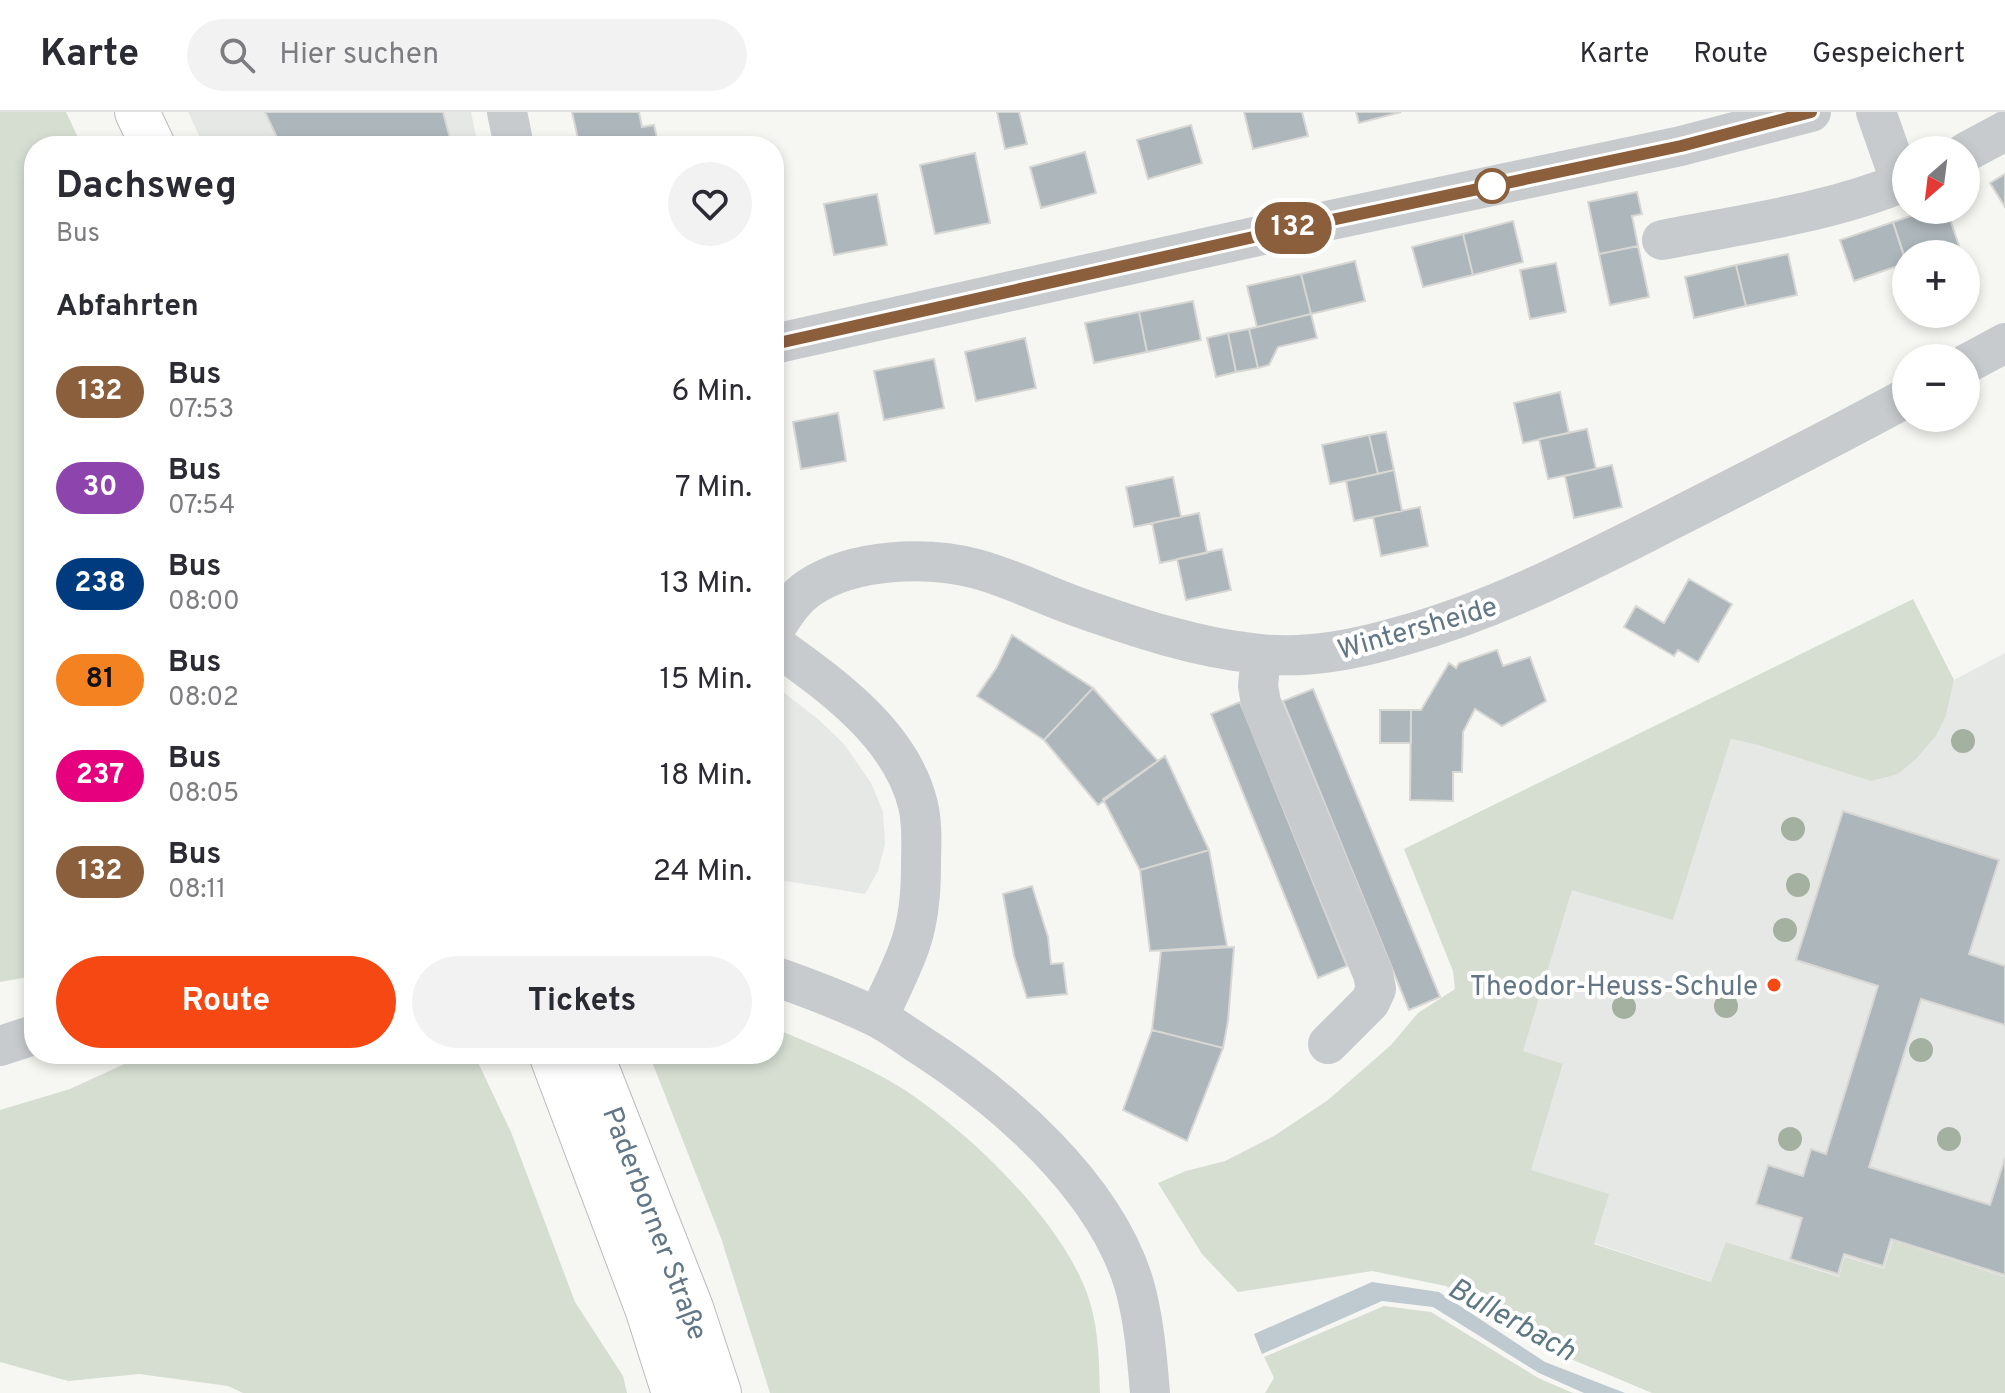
<!DOCTYPE html>
<html lang="de">
<head>
<meta charset="utf-8">
<style>
  body { margin:0; font-family:Overpass,sans-serif; background:#f2f2f3; color:#2b2b33; height:100vh; display:flex; flex-direction:column; font-size:30px; white-space:nowrap }
  * { box-sizing:border-box; margin:0 }
  p { font-size:26px; color:#7c7c81 }
  .icon { flex:none; width:44px; height:44px; fill:none; stroke:currentColor; stroke-width:2; stroke-linecap:round; stroke-linejoin:round }
  .map { position:relative; flex:1; overflow:hidden }
  .sheet { position:absolute; left:24px; top:24px; width:760px; height:928px; display:flex; flex-direction:column; background:#fff; border-radius:32px; box-shadow:0 4px 12px #0003 }
  .sheet>* { flex:none }
  .badge { padding:0 16px; border-radius:26px; font-size:28px; line-height:52px }
  .needle { width:52px; rotate:208deg }
  .fabs { position:absolute; left:1892px; top:24px; display:grid; gap:16px }
  .fabs a { display:grid; place-items:center; width:88px; height:88px; border-radius:50%; background:#fff; box-shadow:0 4px 12px #0003; font-size:40px }
  .map>.badge { position:absolute; translate:-50% -50%; box-shadow:0 0 0 4px #fff }
  h2 { padding:0 32px; font-size:30px; line-height:72px }
  .round { display:grid; place-items:center; flex:none; width:84px; height:84px; border-radius:42px; background:#f2f2f3 }
  .head { display:flex; align-items:center; justify-content:space-between; height:136px; padding:0 32px }
  h1 { font-size:38px; font-weight:700; line-height:60px }
  .cta { display:flex; gap:16px; margin-top:auto; padding:16px 32px }
  .cta a { flex:1; height:92px; border-radius:48px; background:#f54813; color:#fff; font-size:32px; font-weight:700; line-height:92px; text-align:center }
  .cta a+a { background:#f2f2f3; color:#2b2b33 }
  ul { padding:0; list-style:none }
  li { display:flex; align-items:center; gap:24px; height:96px; padding:0 32px }
  li div { flex:1 }
  li b { display:block; font-size:30px }
  li em { font-style:normal }
  li .badge { min-width:88px; font-weight:700; text-align:center }
  header { display:flex; align-items:center; gap:48px; box-sizing:border-box; height:112px; padding:0 40px; background:#fff; border-bottom:2px solid #e1e1e2 }
  header strong { font-size:38px }
  nav { display:flex; gap:44px; margin-inline-start:auto; font-size:28px }
  .search { width:560px; height:72px; background:#f2f2f3; display:flex; align-items:center; gap:20px; box-sizing:border-box; padding:0 28px; border-radius:44px; color:#7c7c81; font-size:30px }
  .map>svg:first-child { display:block }
  .built { fill:#e6e8e5 }
  .green { fill:#d6ded2 }
  .water { fill:#becad0 }
  .building { fill:#adb6bb; stroke:#d7d7d4; stroke-width:2 }
  .lines { fill:none; stroke-linecap:round; stroke-linejoin:round }
  .major-casing { stroke:#b8bcc0; stroke-width:46 }
  .minor { stroke:#c8cbce; stroke-width:40 }
  .major { stroke:#fff; stroke-width:44 }
  .tree { fill:#a5b1a0 }
  .line-casing { stroke:#fff; stroke-width:18 }
  .line { stroke:#8b5e3c; stroke-width:12 }
  .stop-dot { fill:#fff; stroke:#8b5e3c; stroke-width:4 }
  .poi-dot { fill:#f54813; stroke:#fff; stroke-width:3 }
  .labels { text-anchor:middle; stroke-width:8; stroke-linejoin:round; paint-order:stroke }
  .street-label { font-size:28px; fill:#627686; stroke:#fff }
  .poi-label { font-size:28px; fill:#627686; stroke:#fff; text-anchor:end }
  .water-label { font-size:30px; font-style:italic; fill:#5d7883; stroke:#fff }
</style>
</head>
<body>
<header>
<strong>Karte</strong>
<div class="search"><svg class="icon" aria-label="search" viewBox="0 0 24 24"><circle cx="10" cy="10" r="6"/><path d="M15 15l6 6"/></svg>Hier suchen</div>
<nav><a>Karte</a><a>Route</a><a>Gespeichert</a></nav>
</header>
<div class="map">
<svg width="2005" height="1281" viewBox="0 0 2005 1281">
  <rect width="100%" height="100%" fill="#f6f6f2"/>
  <path class="built" d="M 188,0 L 471,0 L 478,34 L 204,34 Z
    M 2005,541 L 2005,1165 L 1894,1130 L 1884,1158 L 1839,1165 L 1727,1130 L 1712,1170 L 1594,1131 L 1530,1058 L 1563,953 L 1522,939 L 1572,777 L 1673,807 L 1731,627 L 1758,633 L 1917,646 L 1936,624 L 1946,604 L 1954,568 Z
    M 774,573 L 818,607 L 844,632 L 871,671 L 883,700 L 885,732 L 878,759 L 865,782 L 774,767 Z"/>
  <path class="green" d="M 0,0 L 66,0 L 82,34 L 34,34 L 34,864 L 0,870 Z
    M 1913,487 L 1954,568 L 1946,604 L 1936,624 L 1917,646 L 1898,662 L 1871,669 L 1758,633 L 1731,627 L 1673,808 L 1572,778 L 1523,939 L 1563,952 L 1531,1058 L 1609,1082 L 1594,1132 L 1711,1170 L 1726,1130 L 1839,1165 L 1845,1145 L 1884,1157 L 1893,1129 L 2005,1165 L 2005,1281 L 1652,1281 L 1547,1237 L 1446,1174 L 1372,1159 L 1238,1180 L 1202,1142 L 1158,1071 L 1186,1059 L 1225,1049 L 1274,1024 L 1328,988 L 1391,933 L 1418,901 L 1455,877 L 1453,859 L 1404,737 Z
    M 774,916 C 816,934 861,951 900,975 C 969,1019 1076,1120 1093,1202 C 1099,1228 1099,1255 1100,1281 L 770,1281 L 721,1126 L 649,942 L 774,942 Z
    M 146,942 L 474,942 L 511,1020 L 575,1190 L 623,1264 L 627,1281 L 243,1281 L 228,1274 L 139,1262 L 68,1269 L 0,1250 L 0,998 L 70,977 Z
    M 1384,1194 L 1431,1200 L 1538,1266 L 1573,1281 L 1265,1281 L 1274,1266 L 1264,1245 Z"/>
  <path class="water" d="M 1372,1170 L 1439,1180 L 1545,1250 L 1625,1281 L 1584,1281 L 1539,1261 L 1433,1195 L 1382,1189 L 1262,1242 L 1254,1222 Z"/>
  <path class="building" d="M 265,0 L 443,0 L 452,34 L 281,34 Z
    M 572,0 L 639,0 L 642,15 L 654,13 L 659,34 L 594,34 L 592,28 L 579,31 Z
    M 997,0 L 1019,0 L 1027,32 L 1005,37 Z
    M 1244,0 L 1302,0 L 1308,24 L 1253,37 Z
    M 1356,0 L 1401,0 L 1359,11 Z
    M 1191,13 L 1202,51 L 1148,67 L 1137,28 Z
    M 1085,40 L 1096,81 L 1041,96 L 1030,55 Z
    M 975,41 L 990,111 L 935,122 L 920,53 Z
    M 2005,62 L 2005,95 L 1990,71 Z
    M 1637,80 L 1642,102 L 1632,104 L 1638,134 L 1599,142 L 1588,90 Z
    M 877,82 L 887,133 L 834,143 L 824,92 Z
    M 1929,98 L 1947,98 L 1959,134 L 1934,142 L 1906,142 L 1906,149 L 1893,110 Z
    M 1513,109 L 1523,150 L 1473,163 L 1463,122 Z
    M 1893,110 L 1906,151 L 1854,169 L 1840,128 Z
    M 1463,122 L 1473,163 L 1423,175 L 1412,135 Z
    M 1638,134 L 1649,185 L 1610,193 L 1599,142 Z
    M 1788,142 L 1797,183 L 1746,194 L 1736,153 Z
    M 1355,149 L 1365,189 L 1311,202 L 1301,162 Z
    M 1556,151 L 1566,200 L 1530,207 L 1520,158 Z
    M 1736,153 L 1746,194 L 1694,206 L 1685,165 Z
    M 1301,162 L 1311,202 L 1257,215 L 1247,174 Z
    M 1193,189 L 1201,228 L 1147,240 L 1139,200 Z
    M 1139,200 L 1147,240 L 1094,251 L 1085,211 Z
    M 1311,202 L 1317,226 L 1278,235 L 1269,253 L 1258,256 L 1249,217 Z
    M 1249,217 L 1258,256 L 1236,260 L 1228,221 Z
    M 1228,221 L 1236,260 L 1216,265 L 1207,226 Z
    M 1025,226 L 1036,276 L 976,289 L 965,240 Z
    M 934,247 L 944,296 L 884,308 L 874,259 Z
    M 1560,280 L 1569,321 L 1523,331 L 1514,291 Z
    M 838,301 L 846,349 L 801,357 L 793,310 Z
    M 1587,317 L 1596,357 L 1548,367 L 1539,327 Z
    M 1386,320 L 1394,358 L 1378,362 L 1369,323 Z
    M 1369,323 L 1378,362 L 1330,372 L 1322,333 Z
    M 1612,353 L 1622,395 L 1574,406 L 1565,364 Z
    M 1394,358 L 1402,399 L 1354,409 L 1346,369 Z
    M 1173,365 L 1181,405 L 1134,415 L 1126,375 Z
    M 1420,395 L 1428,434 L 1381,444 L 1373,405 Z
    M 1199,401 L 1207,441 L 1160,451 L 1152,411 Z
    M 1222,437 L 1231,478 L 1186,488 L 1177,447 Z
    M 1689,467 L 1732,492 L 1698,550 L 1678,538 L 1674,544 L 1624,515 L 1636,494 L 1664,511 Z
    M 1012,523 L 1093,576 L 1044,628 L 977,584 L 997,555 Z
    M 1497,538 L 1503,554 L 1530,545 L 1546,589 L 1502,614 L 1475,597 L 1463,620 L 1462,660 L 1453,660 L 1453,689 L 1410,688 L 1411,598 L 1421,598 L 1449,551 L 1456,556 L 1459,551 Z
    M 1093,576 L 1158,649 L 1098,693 L 1044,628 Z
    M 1313,577 L 1440,885 L 1409,898 L 1283,589 Z
    M 1240,590 L 1347,854 L 1318,866 L 1211,602 Z
    M 1380,598 L 1411,598 L 1411,631 L 1380,631 Z
    M 1165,644 L 1209,738 L 1140,758 L 1103,687 Z
    M 1843,699 L 1999,748 L 1969,842 L 2005,854 L 2005,913 L 1921,887 L 1869,1055 L 1990,1093 L 2005,1046 L 2005,1163 L 1891,1127 L 1883,1154 L 1844,1142 L 1838,1162 L 1790,1147 L 1802,1106 L 1756,1092 L 1768,1053 L 1803,1064 L 1811,1037 L 1826,1042 L 1878,874 L 1796,848 Z
    M 1209,738 L 1227,834 L 1150,839 L 1140,758 Z
    M 1032,774 L 1048,825 L 1051,852 L 1063,851 L 1067,882 L 1027,886 L 1014,844 L 1003,782 Z
    M 1234,835 L 1228,909 L 1223,936 L 1152,918 L 1161,839 Z
    M 1152,918 L 1223,936 L 1187,1029 L 1123,998 Z"/>
  <g class="lines">
    <g class="major-casing">
      <path id="major" d="M 137,0 L 153,34
        M 551,942 L 648,1199 L 674,1281
        M 591,942 L 691,1196 L 719,1281"/>
    </g>
    <path class="minor" d="M 507,0 L 514,34
      M 1876,0 L 1901,71
      M 1966,40 L 2005,19
      M 1662,128 C 1743,112 1829,101 1906,69
      M 774,232 L 1303,114 L 1681,34 L 1811,0
      M 1966,252 L 2005,231
      M 774,518 C 784,503 793,487 809,476 C 854,446 927,444 977,457 C 1010,466 1042,482 1075,494 C 1134,515 1197,536 1259,542 C 1309,547 1358,537 1405,523 C 1497,497 1580,454 1665,411 C 1746,370 1827,329 1906,286
      M 774,532 C 830,572 901,622 918,693 C 923,713 921,734 921,754 C 921,779 919,804 912,827 C 904,854 889,880 878,906
      M 1261,543 L 1258,574 L 1261,591 L 1373,862 L 1376,877 L 1370,890 L 1328,932
      M 774,864 C 808,876 843,889 876,905 C 890,912 904,922 917,931 C 1002,985 1104,1073 1134,1172 C 1144,1207 1147,1245 1150,1281
      M 0,934 L 34,923"/>
    <use href="#major" class="major"/>
  </g>
  <g class="tree">
    <circle cx="1963" cy="629" r="12"/>
    <circle cx="1793" cy="717" r="12"/>
    <circle cx="1798" cy="773" r="12"/>
    <circle cx="1785" cy="818" r="12"/>
    <circle cx="1726" cy="894" r="12"/>
    <circle cx="1624" cy="895" r="12"/>
    <circle cx="1921" cy="938" r="12"/>
    <circle cx="1790" cy="1027" r="12"/>
    <circle cx="1949" cy="1027" r="12"/>
  </g>
  <g class="lines">
    <g class="line-casing">
      <path id="line" d="M 774,232 L 1303,114 L 1681,34 L 1811,0"/>
    </g>
    <use href="#line" class="line"/>
  </g>
  <circle class="stop-dot" cx="1492" cy="74" r="16"/>
  <circle class="poi-dot" cx="1774" cy="873" r="8"/>
  <g class="labels">
    <g class="street-label">
      <text transform="translate(1417 515) rotate(-16)" y="10">Wintersheide</text>
      <text transform="translate(656 1111) rotate(69)" y="10">Paderborner Straße</text>
    </g>
    <g class="poi-label">
      <text x="1758" y="883">Theodor-Heuss-Schule</text>
    </g>
    <g class="water-label">
      <text transform="translate(1512 1207) rotate(29)" y="10">Bullerbach</text>
    </g>
  </g>
</svg>
<div class="fabs">
<a><svg class="needle" viewBox="-14 -14 28 28"><path d="M0-13l5 13h-10z" fill="#e53935"/><path d="M0 13l5-13h-10z" fill="#7c7c81"/></svg></a>
<a>+</a>
<a>−</a>
</div>
<b class="badge" style="left:1293px;top:116px;background:#8b5e3c;color:#fff">132</b>
<section class="sheet">
<div class="head"><div><h1>Dachsweg</h1><p>Bus</p></div><a class="round"><svg class="icon" aria-label="heart" viewBox="0 0 24 24"><path d="M12 20l-8-8c-3-5 5-10 8-4 3-6 11-1 8 4z"/></svg></a></div>
<h2>Abfahrten</h2>
<ul>
<li><span class="badge" style="background:#8b5e3c;color:#fff">132</span><div><b>Bus</b><p>07:53</p></div><em>6 Min.</em></li>
<li><span class="badge" style="background:#8e44ad;color:#fff">30</span><div><b>Bus</b><p>07:54</p></div><em>7 Min.</em></li>
<li><span class="badge" style="background:#003b80;color:#fff">238</span><div><b>Bus</b><p>08:00</p></div><em>13 Min.</em></li>
<li><span class="badge" style="background:#f58220;color:#111">81</span><div><b>Bus</b><p>08:02</p></div><em>15 Min.</em></li>
<li><span class="badge" style="background:#e6007e;color:#fff">237</span><div><b>Bus</b><p>08:05</p></div><em>18 Min.</em></li>
<li><span class="badge" style="background:#8b5e3c;color:#fff">132</span><div><b>Bus</b><p>08:11</p></div><em>24 Min.</em></li>
</ul>
<div class="cta"><a>Route</a><a>Tickets</a></div>
</section>
</div>
</body>
</html>
